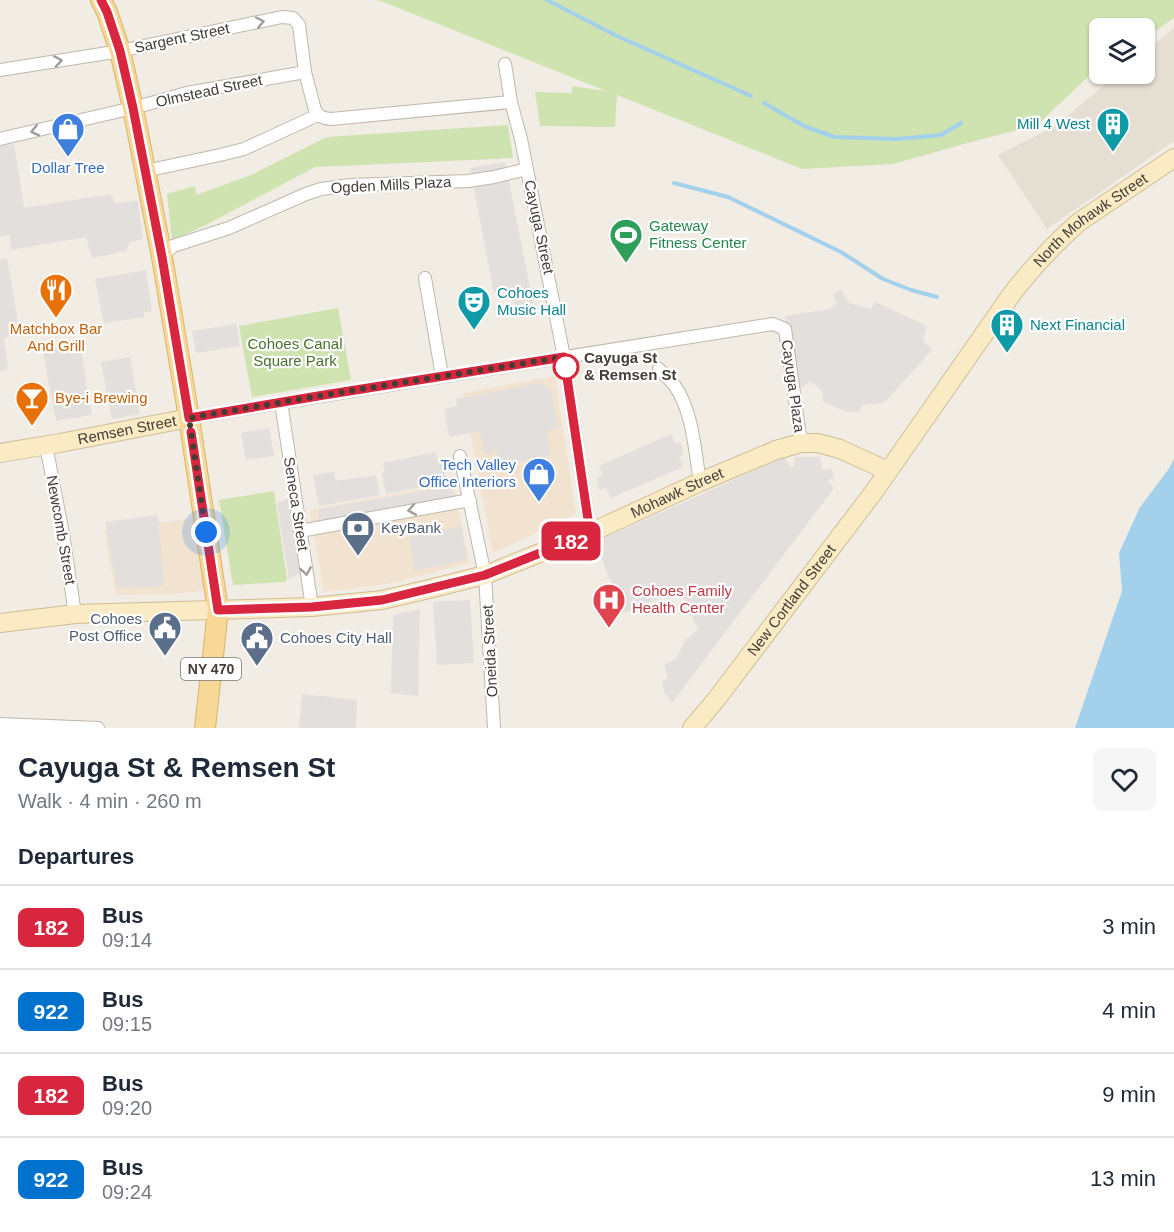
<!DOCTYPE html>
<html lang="en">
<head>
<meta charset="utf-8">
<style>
  body { margin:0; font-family:Helvetica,sans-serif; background:#f6f6f7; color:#1f2937; height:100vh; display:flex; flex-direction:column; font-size:22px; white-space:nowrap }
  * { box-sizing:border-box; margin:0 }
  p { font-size:20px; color:#747a83 }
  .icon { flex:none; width:33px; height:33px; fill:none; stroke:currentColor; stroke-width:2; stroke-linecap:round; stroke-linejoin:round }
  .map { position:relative; height:728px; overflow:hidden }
  .drawer { display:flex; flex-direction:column; background:#fff; flex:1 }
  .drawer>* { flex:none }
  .badge { padding:0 12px; border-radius:9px; font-size:21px; line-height:39px }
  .fabs { position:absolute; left:1089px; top:18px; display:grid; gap:12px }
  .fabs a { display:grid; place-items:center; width:66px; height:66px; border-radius:9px; background:#fff; box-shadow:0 2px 4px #0004; font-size:30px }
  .you { position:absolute; width:30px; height:30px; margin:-15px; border:4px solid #fff; border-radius:50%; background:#1a73e8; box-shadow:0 0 0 9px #1a73e833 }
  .map>.badge { position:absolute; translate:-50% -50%; box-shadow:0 0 0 3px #fff }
  h2 { padding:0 18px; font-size:22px; line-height:54px }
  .round { display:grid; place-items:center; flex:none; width:63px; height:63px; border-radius:9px; background:#f6f6f7 }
  .head { display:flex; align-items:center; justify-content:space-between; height:102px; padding:0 18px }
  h1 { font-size:28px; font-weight:800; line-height:45px }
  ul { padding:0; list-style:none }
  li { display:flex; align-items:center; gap:18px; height:84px; padding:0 18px; border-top:2px solid #e0e1e3 }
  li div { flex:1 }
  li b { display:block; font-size:22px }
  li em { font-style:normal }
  li .badge { min-width:66px; font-weight:700; text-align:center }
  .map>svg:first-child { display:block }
  .residential { fill:#e5ded3 }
  .commercial { fill:#f2e2d0 }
  .green { fill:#cee3af }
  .parking { fill:#e2dfdc }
  .water { fill:#a3d1eb }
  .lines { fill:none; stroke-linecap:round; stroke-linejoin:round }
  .stream { stroke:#a3d1eb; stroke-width:4 }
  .street-casing { stroke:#bfb7ab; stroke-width:14 }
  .secondary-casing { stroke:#cebd97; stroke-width:20 }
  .primary-casing { stroke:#dbb468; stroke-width:22 }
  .street { stroke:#fff; stroke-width:12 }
  .secondary { stroke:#fbebc4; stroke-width:18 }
  .primary { stroke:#f7d897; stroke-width:20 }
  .oneway { stroke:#a19e9a }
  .line-casing { stroke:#fff; stroke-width:14 }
  .line { stroke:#d7263d; stroke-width:9 }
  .walk { stroke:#433d35; stroke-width:6; stroke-dasharray:0 10.8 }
  .stop-dot { fill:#fff; stroke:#d7263d; stroke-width:3 }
  .labels { text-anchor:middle; stroke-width:4.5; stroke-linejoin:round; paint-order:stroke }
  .shield { fill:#fff; stroke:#7b7772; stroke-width:1.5 }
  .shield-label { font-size:14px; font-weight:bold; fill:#433d35 }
  .street-label { font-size:15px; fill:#433d35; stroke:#fff }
  .culture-label { font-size:15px; fill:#0d838f; stroke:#fff; text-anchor:start }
  .shop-label { font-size:15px; fill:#366cbe; stroke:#fff }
  .leisure-label { font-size:15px; fill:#27864d; stroke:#fff; text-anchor:start }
  .food-label { font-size:15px; fill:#c56008; stroke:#fff }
  .park-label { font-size:15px; fill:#49702c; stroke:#fff }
  .stop-label { font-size:15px; font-weight:bold; fill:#433d35; stroke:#fff; text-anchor:start }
  .service-label { font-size:15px; fill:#4e5e75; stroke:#fff; text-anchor:start }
  .health-label { font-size:15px; fill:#be3a42; stroke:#fff; text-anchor:start }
</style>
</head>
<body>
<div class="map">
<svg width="1174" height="728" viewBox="0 0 1174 728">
  <rect width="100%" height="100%" fill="#f1ede4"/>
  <path class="residential" d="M 1174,28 L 1174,141 L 1047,229 L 998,155 L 1055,126 L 1118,74 L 1144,74 L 1145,52 Z"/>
  <path class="commercial" d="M 555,376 L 576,514 L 493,553 L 463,393 Z
    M 454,483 L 469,563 L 388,584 L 324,592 L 310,510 Z
    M 193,518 L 204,591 L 171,594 L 116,595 L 104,530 Z"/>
  <path class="green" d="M 375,0 L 1174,0 L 1174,18 L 1145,38 L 1144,28 L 1100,28 L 1099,69 L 1088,77 L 1037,125 L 971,142 L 893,164 L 802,169 L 617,95 L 615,127 L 540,126 L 535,92 L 572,93 L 572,86 L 606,91 L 381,1 Z
    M 508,125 L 513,158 L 315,167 L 204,226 L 172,240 L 167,194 L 195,186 L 196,195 L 251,175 L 327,137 Z
    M 338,308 L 351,380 L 252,397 L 239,326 Z
    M 274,491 L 287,579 L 285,582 L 233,585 L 219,500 Z"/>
  <path class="parking" d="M 14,144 L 24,208 L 111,194 L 115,203 L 138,201 L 143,239 L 130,242 L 126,251 L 92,258 L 86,237 L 11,250 L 10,235 L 0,236 L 0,146 Z
    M 505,162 L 533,303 L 514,306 L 511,290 L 494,293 L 470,168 Z
    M 7,258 L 20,334 L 4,338 L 8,369 L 0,371 L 0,259 Z
    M 146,270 L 152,311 L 144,312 L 144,317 L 104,323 L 95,279 Z
    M 841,290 L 849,303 L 871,309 L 875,302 L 927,326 L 923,340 L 932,350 L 884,403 L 862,405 L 859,412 L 848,412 L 823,402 L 822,391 L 810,381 L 802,388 L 793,390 L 785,316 L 829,309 L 837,303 L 833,294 Z
    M 236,324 L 240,346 L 196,353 L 192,331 Z
    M 80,345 L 92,415 L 56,421 L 43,352 Z
    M 130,357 L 140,414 L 112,419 L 101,362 Z
    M 543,383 L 552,393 L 558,429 L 546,431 L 551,456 L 500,465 L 497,451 L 484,454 L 480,431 L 449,437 L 444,409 L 457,406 L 456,399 Z
    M 269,428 L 274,456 L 246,460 L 241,433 Z
    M 671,434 L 675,443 L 681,442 L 683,454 L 679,456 L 683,467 L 611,498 L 606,488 L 599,490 L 597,478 L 603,475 L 599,466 Z
    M 436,452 L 438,462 L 443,461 L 447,482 L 386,494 L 382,473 L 385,472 L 383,463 Z
    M 785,457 L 790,467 L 794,467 L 795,457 L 820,457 L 822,470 L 832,468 L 834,477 L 827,481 L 834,488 L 672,703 L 664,691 L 662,682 L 668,678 L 664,665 L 677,658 L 685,640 L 698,630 L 680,590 L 623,613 L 595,542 Z
    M 334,472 L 336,481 L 376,475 L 380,495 L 319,506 L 313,475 Z
    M 448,487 L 457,497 L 319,521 L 320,509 Z
    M 288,499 L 300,573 L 289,579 L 277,503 Z
    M 158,515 L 164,586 L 117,588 L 105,522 Z
    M 461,526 L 467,560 L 415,571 L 409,537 Z
    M 470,600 L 474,663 L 437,665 L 433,602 Z
    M 420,609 L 418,696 L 391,693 L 393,615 Z
    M 302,694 L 357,700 L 356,728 L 299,728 Z"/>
  <path class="water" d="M 1174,459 L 1174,728 L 1075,728 L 1122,591 L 1119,553 L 1140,507 L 1168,470 Z"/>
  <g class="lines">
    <path class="stream" d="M 547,0 L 617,36 L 751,96
      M 764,103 L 804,126 L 834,137 L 897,139 L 941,135 L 961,123
      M 674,183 L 728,197 L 841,252 L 883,279 L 911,290 L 937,297"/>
    <g class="street-casing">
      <path id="street" d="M 505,64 L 511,102 L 521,139 L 564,357 L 590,533
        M 0,70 L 120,51 L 282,17 L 293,18 L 299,25 L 305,72 L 315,110 C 319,117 323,118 331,119 L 511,102
        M 0,139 L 133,108 L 187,93 L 305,72
        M 145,171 L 220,155 L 244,149 L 318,115
        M 162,257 L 173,246 L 229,228 L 306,194 L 321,189 L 351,185 L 468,181 L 494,177 L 527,169
        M 425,278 L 442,376
        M 659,369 C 664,375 671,380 675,386 C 693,412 695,452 700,482
        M 281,402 L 312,607
        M 189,418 L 346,392 L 773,324 L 785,329 L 801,443
        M 46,445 L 63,534 L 75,614
        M 460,456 L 485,575 L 494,728
        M 300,531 L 470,500
        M 0,724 L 98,728"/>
    </g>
    <g class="secondary-casing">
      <g id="secondary">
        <path id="s1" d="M 0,453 L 60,443 L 189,418"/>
        <path id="s2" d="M 0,623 L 75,614 L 312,607 L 382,600 L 425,590 L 485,575 L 590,533 L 700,482 L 776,450 L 801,443 L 818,443 L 840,449 L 888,471"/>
        <path id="s3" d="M 692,728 L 715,701 L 873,493 L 1014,291 C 1034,266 1055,243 1079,222 L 1174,158"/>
      </g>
    </g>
    <g class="primary-casing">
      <path id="primary" d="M 101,0 L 107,12 L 120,51 L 133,108 L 162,257 L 189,418 L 218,610 L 205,728"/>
    </g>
    <use href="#street" class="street"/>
    <use href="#secondary" class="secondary"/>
    <use href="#primary" class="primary"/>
  </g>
  <defs><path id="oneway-chevron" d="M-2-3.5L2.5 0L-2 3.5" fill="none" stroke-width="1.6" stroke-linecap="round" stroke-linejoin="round" transform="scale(1.5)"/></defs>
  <g class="oneway">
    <use href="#oneway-chevron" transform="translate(260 22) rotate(-12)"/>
    <use href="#oneway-chevron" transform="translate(58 61) rotate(-9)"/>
    <use href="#oneway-chevron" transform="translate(35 131) rotate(167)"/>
    <use href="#oneway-chevron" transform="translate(412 510) rotate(170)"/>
    <use href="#oneway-chevron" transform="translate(306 571) rotate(81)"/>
  </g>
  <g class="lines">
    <g class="line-casing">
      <path id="line" d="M 101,0 L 107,12 L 120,51 L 133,108 L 162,257 L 189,418 L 324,395 L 564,357 L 590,533 L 485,575 L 382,600 L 312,607 L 218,610 L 191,432"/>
    </g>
    <use href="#line" class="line"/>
    <path class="walk" d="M 206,532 L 189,418 L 324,395 L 564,357 L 566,367"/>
  </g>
  <defs>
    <g id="building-pin" transform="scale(1.725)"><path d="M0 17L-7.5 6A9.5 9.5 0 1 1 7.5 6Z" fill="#0f9aa8" stroke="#fff"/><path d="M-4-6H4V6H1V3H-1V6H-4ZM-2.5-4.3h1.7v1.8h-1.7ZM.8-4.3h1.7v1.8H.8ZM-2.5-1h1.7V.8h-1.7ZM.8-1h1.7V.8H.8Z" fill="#fff"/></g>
    <g id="shop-pin" transform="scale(1.725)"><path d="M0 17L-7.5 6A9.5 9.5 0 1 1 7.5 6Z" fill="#3f7fe0" stroke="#fff"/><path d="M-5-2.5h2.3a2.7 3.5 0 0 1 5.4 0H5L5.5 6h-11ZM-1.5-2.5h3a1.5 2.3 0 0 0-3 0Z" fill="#fff"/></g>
    <g id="stadium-pin" transform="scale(1.725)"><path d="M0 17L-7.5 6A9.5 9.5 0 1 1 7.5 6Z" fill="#2e9e5b" stroke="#fff"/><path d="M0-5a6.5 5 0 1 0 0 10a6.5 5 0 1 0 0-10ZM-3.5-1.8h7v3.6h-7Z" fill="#fff"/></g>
    <g id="restaurant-pin" transform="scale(1.725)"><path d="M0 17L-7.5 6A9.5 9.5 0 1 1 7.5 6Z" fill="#e8710a" stroke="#fff"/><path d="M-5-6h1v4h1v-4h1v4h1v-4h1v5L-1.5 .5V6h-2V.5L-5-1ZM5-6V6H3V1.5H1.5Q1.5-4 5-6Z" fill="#fff"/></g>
    <g id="theatre-pin" transform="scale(1.725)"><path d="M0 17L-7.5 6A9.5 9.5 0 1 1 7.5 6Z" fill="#0f9aa8" stroke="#fff"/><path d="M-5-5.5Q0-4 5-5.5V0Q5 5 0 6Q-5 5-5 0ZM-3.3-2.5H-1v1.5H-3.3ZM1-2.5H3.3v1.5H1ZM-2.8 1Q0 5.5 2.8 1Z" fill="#fff"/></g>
    <g id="bar-pin" transform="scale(1.725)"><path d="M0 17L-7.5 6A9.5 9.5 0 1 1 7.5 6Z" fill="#e8710a" stroke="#fff"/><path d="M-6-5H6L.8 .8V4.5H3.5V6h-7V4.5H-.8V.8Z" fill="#fff"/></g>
    <g id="bank-pin" transform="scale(1.725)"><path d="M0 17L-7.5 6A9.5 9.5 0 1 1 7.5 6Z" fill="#5c6f8a" stroke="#fff"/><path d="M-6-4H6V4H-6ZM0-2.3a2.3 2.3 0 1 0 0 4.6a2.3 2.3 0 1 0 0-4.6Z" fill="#fff"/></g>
    <g id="hospital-pin" transform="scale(1.725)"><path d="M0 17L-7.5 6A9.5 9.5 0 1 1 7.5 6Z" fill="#e0444e" stroke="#fff"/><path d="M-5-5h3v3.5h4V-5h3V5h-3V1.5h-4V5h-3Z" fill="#fff"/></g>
    <g id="civic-pin" transform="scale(1.725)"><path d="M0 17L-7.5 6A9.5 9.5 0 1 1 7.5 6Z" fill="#5c6f8a" stroke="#fff"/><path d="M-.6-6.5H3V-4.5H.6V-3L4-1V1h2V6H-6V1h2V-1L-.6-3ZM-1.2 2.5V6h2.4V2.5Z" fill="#fff"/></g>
  </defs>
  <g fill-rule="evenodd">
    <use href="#building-pin" x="1113" y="124"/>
    <use href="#shop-pin" x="68" y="129"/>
    <use href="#stadium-pin" x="626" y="235"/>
    <use href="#restaurant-pin" x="56" y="290"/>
    <use href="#theatre-pin" x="474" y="302"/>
    <use href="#building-pin" x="1007" y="325"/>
    <use href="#bar-pin" x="32" y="398"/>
    <use href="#shop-pin" x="539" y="474"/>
    <use href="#bank-pin" x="358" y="528"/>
    <use href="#hospital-pin" x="609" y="600"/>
    <use href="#civic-pin" x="165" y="628"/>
    <use href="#civic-pin" x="257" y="638"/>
  </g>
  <circle class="stop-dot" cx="566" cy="367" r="12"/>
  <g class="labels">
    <rect class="shield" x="181" y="658" width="60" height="22" rx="4.5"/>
    <g class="shield-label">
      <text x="211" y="674">NY 470</text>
    </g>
    <g class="street-label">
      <text transform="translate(182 38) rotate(-12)" y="5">Sargent Street</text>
      <text transform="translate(209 91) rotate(-12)" y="5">Olmstead Street</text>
      <text transform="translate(391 185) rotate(-3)" y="5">Ogden Mills Plaza</text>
      <text dy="5" stroke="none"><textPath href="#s3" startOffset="648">North Mohawk Street</textPath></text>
      <text transform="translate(539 227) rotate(78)" y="5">Cayuga Street</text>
      <text transform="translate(793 386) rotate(82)" y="5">Cayuga Plaza</text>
      <text dy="5" stroke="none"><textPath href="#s1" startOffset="129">Remsen Street</textPath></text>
      <text dy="5" stroke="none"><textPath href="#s2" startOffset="698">Mohawk Street</textPath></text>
      <text transform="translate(296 504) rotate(81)" y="5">Seneca Street</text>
      <text transform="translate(61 530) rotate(80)" y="5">Newcomb Street</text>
      <text dy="5" stroke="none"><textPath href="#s3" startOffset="162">New Cortland Street</textPath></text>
      <text transform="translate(490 651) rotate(-93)" y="5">Oneida Street</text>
    </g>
    <g class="culture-label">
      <text x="1090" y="129" text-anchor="end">Mill 4 West</text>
      <text x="497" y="298">Cohoes<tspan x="497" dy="17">Music Hall</tspan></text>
      <text x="1030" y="330">Next Financial</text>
    </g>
    <g class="shop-label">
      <text x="68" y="173">Dollar Tree</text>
      <text x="516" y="470" text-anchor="end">Tech Valley<tspan x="516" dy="17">Office Interiors</tspan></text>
    </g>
    <g class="leisure-label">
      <text x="649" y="231">Gateway<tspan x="649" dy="17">Fitness Center</tspan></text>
    </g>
    <g class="food-label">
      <text x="56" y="334">Matchbox Bar<tspan x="56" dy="17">And Grill</tspan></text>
      <text x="55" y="403" text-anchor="start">Bye-i Brewing</text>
    </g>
    <g class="park-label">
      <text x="295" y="349">Cohoes Canal<tspan x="295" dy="17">Square Park</tspan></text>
    </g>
    <g class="stop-label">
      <text x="584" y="363">Cayuga St<tspan x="584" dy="17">&amp; Remsen St</tspan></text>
    </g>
    <g class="service-label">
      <text x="381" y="533">KeyBank</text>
      <text x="142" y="624" text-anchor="end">Cohoes<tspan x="142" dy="17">Post Office</tspan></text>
      <text x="280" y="643">Cohoes City Hall</text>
    </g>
    <g class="health-label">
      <text x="632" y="596">Cohoes Family<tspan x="632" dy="17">Health Center</tspan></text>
    </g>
  </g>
</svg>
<div class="fabs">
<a><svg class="icon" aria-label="layers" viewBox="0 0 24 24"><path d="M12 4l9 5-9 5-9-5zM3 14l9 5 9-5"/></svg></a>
</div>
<div class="you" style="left:206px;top:532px"></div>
<b class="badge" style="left:571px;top:541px;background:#d7263d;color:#fff">182</b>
</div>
<section class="drawer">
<div class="head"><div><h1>Cayuga St &amp; Remsen St</h1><p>Walk · 4 min · 260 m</p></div><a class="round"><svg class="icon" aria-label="heart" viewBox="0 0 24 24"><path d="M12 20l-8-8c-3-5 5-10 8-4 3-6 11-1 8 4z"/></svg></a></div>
<h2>Departures</h2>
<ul>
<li><span class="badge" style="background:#d7263d;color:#fff">182</span><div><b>Bus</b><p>09:14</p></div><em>3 min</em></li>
<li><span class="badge" style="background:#0072ce;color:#fff">922</span><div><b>Bus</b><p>09:15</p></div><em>4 min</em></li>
<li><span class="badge" style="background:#d7263d;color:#fff">182</span><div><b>Bus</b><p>09:20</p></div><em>9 min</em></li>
<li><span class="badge" style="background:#0072ce;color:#fff">922</span><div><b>Bus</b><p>09:24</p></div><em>13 min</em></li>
</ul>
</section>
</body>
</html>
